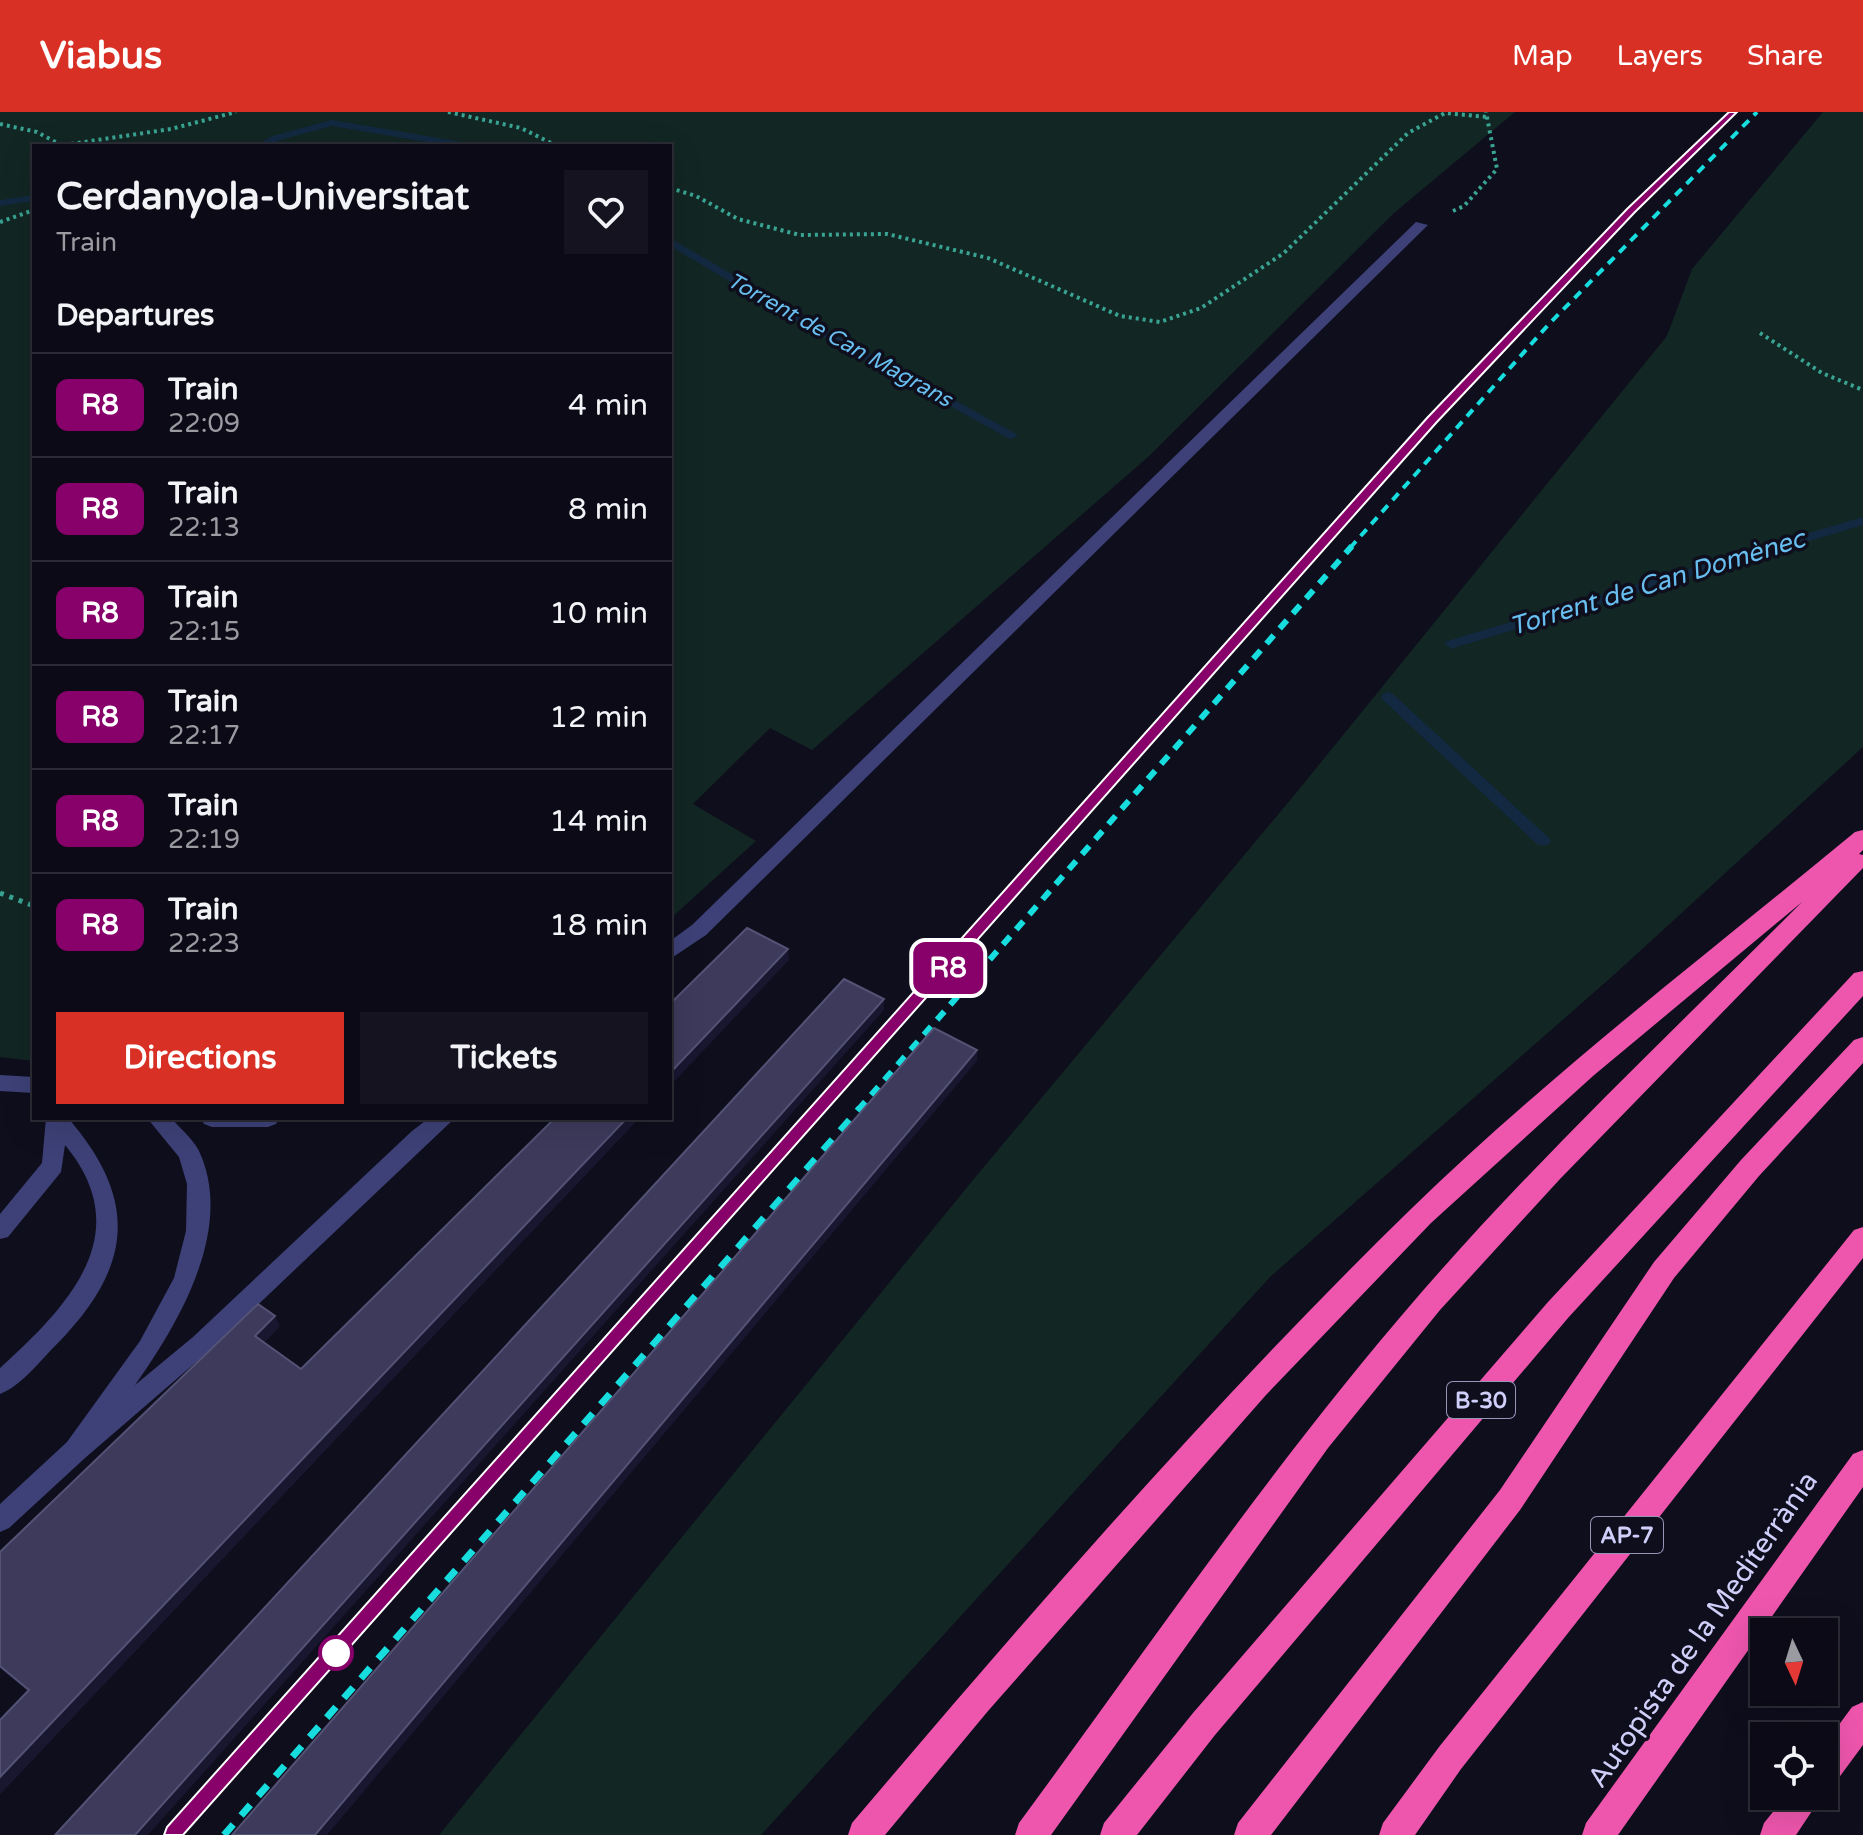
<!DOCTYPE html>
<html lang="en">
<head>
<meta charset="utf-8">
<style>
  body { margin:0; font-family:"Varela Round",sans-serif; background:#14131f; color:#f1f3f6; height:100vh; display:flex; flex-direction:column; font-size:30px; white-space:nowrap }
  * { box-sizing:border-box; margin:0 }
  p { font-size:26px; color:#9a9aa1 }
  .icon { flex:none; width:44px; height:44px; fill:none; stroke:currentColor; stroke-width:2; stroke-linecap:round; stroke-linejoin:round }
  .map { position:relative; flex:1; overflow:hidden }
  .sheet { position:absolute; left:32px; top:32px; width:640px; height:976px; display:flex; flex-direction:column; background:#0b0a16; border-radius:0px; box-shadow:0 8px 32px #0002,0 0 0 2px #2b2b35 }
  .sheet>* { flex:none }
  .badge { padding:0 16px; border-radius:12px; font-size:28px; line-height:52px }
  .needle { width:52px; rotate:176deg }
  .buttons { position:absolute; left:1750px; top:1506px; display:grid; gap:16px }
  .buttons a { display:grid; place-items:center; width:88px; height:88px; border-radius:0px; background:#0b0a16; box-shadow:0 8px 32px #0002,0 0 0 2px #2b2b35; font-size:40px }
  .map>.badge { position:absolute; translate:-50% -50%; box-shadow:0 0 0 4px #fff }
  h2 { padding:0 24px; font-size:30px; line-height:72px }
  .round { display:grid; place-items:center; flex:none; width:84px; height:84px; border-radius:0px; background:#14131f }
  .summary { display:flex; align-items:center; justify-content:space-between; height:136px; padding:0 24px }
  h1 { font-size:38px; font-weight:700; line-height:60px }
  .action { display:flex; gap:16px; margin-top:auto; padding:16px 24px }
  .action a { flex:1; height:92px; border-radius:0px; background:#d93025; color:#fff; font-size:32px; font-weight:700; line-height:92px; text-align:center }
  .action a+a { background:#14131f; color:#f1f3f6 }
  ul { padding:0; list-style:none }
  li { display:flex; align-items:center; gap:24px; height:104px; padding:0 24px; border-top:2px solid #2b2b35 }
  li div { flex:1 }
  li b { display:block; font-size:30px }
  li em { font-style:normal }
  li .badge { min-width:88px; font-weight:700; text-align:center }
  header { display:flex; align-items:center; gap:48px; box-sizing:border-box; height:112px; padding:0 40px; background:#d93025; color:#fff }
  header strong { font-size:38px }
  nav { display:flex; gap:44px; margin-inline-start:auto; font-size:28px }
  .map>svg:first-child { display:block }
  .green { fill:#122623 }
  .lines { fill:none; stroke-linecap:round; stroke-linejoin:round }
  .stream { fill:#122941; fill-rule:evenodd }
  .path-far1 { stroke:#39a493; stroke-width:4; stroke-dasharray:3 4; stroke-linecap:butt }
  .path { stroke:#39a493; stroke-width:5; stroke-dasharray:4 6; stroke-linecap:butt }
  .minor { fill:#3d4177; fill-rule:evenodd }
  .highway { fill:#ee56ad; fill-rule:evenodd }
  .rail-far2 { stroke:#17ddde; stroke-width:4; stroke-dasharray:9 7; stroke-linecap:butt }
  .rail-far1 { stroke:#17ddde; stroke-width:6; stroke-dasharray:11 9; stroke-linecap:butt }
  .rail { stroke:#17ddde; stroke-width:7; stroke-dasharray:14 12; stroke-linecap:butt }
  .wall { fill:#2b2949 }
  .shaded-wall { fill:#191630 }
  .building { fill:#3d3a5c; stroke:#545275; stroke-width:2 }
  .line { fill:#88006a; stroke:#fff; stroke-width:2 }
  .stop-dot { fill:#fff; stroke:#88006a; stroke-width:4 }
  .labels { text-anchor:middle; stroke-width:7; stroke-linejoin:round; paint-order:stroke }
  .far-water-label { font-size:22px; font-style:italic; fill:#67beef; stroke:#0f0e1d }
  .shield { fill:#0f0e1d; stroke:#9595b8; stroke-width:2 }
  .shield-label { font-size:22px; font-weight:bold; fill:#cfcffa }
  .water-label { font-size:26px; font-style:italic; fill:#67beef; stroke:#0f0e1d }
  .near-street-label { font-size:28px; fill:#cfcffa; stroke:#0f0e1d }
</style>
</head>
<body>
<header>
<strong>Viabus</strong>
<nav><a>Map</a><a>Layers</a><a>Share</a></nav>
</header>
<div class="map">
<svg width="1863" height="1723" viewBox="0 0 1863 1723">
  <rect width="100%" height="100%" fill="#0f0e1d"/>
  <path class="green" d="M 0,0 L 1515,0 L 1394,101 L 1148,345 L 812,638 L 770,616 L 693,692 L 756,729 L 670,807 L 670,34 L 34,34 L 34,949 L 0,945 Z
    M 1823,0 L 1863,0 L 1863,635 L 1616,861 L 1270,1165 L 761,1723 L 439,1723 L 973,1068 L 1296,681 L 1667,224 L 1692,157 Z"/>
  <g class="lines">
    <path class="stream" d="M 332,8 L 468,31 L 473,34 L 450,34 L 332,14 L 280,28 L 268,34 L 255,34 L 272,24 Z
      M 34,83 L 34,89 L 0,94 L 0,88 Z
      M 670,126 L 825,217 L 1018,323 L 1012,327 L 1008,326 L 817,221 L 670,134 Z
      M 1863,405 L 1863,413 L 1457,535 L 1452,537 L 1445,532 L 1447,529 Z
      M 1388,580 L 1393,582 L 1548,725 L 1551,729 L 1548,733 L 1538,733 L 1383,588 L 1381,585 L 1383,582 Z"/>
    <path class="path-far1" d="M 448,0 L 521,16 L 557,34
      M 0,12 L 37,20 L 59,32
      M 57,34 L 171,17 L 236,0
      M 670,76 L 696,84 L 738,107 L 800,123 L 887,122 L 988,146 L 1120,204 L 1160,210 L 1201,196 L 1284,141 L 1408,21 L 1445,1 L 1487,5
      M 1453,99 L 1464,94 L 1497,57 L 1486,0
      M 0,110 L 34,98
      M 1760,221 L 1822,261 L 1863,278"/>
    <path class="path" d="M 0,781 L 34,794"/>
    <path class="minor" d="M 1416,110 L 1428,113 L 706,823 L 670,847 L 670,829 L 692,813 Z
      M 0,963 L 34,965 L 34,981 L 0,979 Z
      M 46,1006 L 68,1006 C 140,1089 132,1156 56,1233 C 40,1249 21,1274 0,1282 L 0,1256 C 67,1195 139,1122 65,1033 L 61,1060 L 8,1125 L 0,1127 L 0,1102 L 42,1051 Z
      M 147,1006 L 171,1006 C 180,1016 193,1027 199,1039 C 235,1116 179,1211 135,1273 L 193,1225 L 412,1019 L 429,1006 L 455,1006 L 209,1239 L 85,1346 L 9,1416 L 0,1420 L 0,1392 L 67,1330 L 140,1229 L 174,1166 L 186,1119 L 187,1072 L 179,1045 Z
      M 201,1006 L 279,1006 L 276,1012 L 268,1015 L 212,1015 L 204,1012 Z"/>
    <path class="highway" d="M 1863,718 L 1863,738 L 1859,742 L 1863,743 L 1863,756 L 1560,1067 L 1440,1198 L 1328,1336 L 1051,1723 L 1015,1723 L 1019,1711 C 1150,1533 1275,1349 1420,1182 C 1539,1045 1673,919 1802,790 L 1593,964 L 1431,1111 L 1266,1283 L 988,1599 L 885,1723 L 848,1723 L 852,1711 C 1031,1500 1213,1290 1411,1097 C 1550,962 1706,843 1855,720 Z
      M 1863,859 L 1863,884 L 1568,1206 L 1215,1623 L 1137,1723 L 1100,1723 L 1104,1711 L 1193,1601 L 1548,1190 L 1854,861 Z
      M 1863,925 L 1863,951 L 1759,1064 L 1674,1166 L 1520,1398 L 1271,1723 L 1234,1723 L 1238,1711 L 1500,1378 L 1654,1150 L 1741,1048 L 1854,928 Z
      M 1863,1115 L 1863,1146 L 1461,1657 L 1415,1723 L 1379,1723 L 1383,1711 L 1439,1635 L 1854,1118 Z
      M 1863,1338 L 1863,1375 L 1618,1723 L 1582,1723 L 1586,1711 L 1853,1342 Z
      M 1863,1590 L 1863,1633 L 1835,1671 L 1824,1676 L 1824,1633 L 1852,1595 Z
      M 1786,1684 L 1822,1684 L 1796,1723 L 1760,1723 L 1764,1711 Z"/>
    <path class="rail-far2" d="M 1318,436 C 1451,286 1589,140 1732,0
      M 1350,436 L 1549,212 L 1757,0"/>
    <path class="rail-far1" d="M 819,998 L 1320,434
      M 858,998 L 1352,434"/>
    <path class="rail" d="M 175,1723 L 821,996
      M 224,1723 L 860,996"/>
  </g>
  <path class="wall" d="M 555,1006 L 639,1006 L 0,1682 L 28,1579 L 0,1556 L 0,1440 L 280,1214 L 264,1230 L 301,1257 Z"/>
  <path class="shaded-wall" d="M 788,837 L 789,848 L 670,974 L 670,961 Z
    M 884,887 L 884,898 L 148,1723 L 135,1723 Z
    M 977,938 L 977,949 L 327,1723 L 315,1723 Z
    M 627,1006 L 639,1006 L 0,1682 L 0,1665 Z
    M 275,1204 L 280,1214 L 261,1234 L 255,1224 Z"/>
  <path class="building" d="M 747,816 L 788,837 L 670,961 L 670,892 Z
    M 844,867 L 884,887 L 135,1723 L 55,1723 Z
    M 934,916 L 977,938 L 315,1723 L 232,1723 Z
    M 555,1006 L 627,1006 L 0,1665 L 0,1608 L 29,1578 L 0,1554 L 0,1440 L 258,1192 L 275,1204 L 255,1224 L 301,1257 Z"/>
  <path class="line" d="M 1729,0 L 1737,0 L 1634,101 L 1436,311 L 183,1723 L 164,1723 L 167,1715 L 1427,306 L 1627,97 Z"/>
  <circle class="stop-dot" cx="336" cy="1541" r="16"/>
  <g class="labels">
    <g class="far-water-label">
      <text transform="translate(840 227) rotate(29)" y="8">Torrent de Can Magrans</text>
    </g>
    <g class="shield">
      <rect x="1447" y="1270" width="68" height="36" rx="6"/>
      <rect x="1591" y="1405" width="72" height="36" rx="6"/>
    </g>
    <g class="shield-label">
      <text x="1481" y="1296">B-30</text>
      <text x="1627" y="1431">AP-7</text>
    </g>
    <g class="water-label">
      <text transform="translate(1657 470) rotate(-17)" y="9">Torrent de Can Domènec</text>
    </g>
    <g class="near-street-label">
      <text transform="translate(1702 1517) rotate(-55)" y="10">Autopista de la Mediterrània</text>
    </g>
  </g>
</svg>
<div class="buttons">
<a><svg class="needle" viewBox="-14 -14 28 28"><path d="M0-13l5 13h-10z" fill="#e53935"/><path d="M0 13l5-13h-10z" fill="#9a9aa1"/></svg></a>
<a><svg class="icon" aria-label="locate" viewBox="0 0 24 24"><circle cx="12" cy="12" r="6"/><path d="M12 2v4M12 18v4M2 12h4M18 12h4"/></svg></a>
</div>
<b class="badge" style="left:948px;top:856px;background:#88006a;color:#fff">R8</b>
<section class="sheet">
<div class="summary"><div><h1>Cerdanyola-Universitat</h1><p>Train</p></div><a class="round"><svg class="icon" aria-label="heart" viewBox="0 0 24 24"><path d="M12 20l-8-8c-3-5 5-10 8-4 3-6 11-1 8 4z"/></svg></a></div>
<h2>Departures</h2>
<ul>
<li><span class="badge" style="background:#88006a;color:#fff">R8</span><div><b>Train</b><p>22:09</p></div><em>4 min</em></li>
<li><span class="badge" style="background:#88006a;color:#fff">R8</span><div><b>Train</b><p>22:13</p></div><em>8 min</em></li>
<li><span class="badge" style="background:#88006a;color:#fff">R8</span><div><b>Train</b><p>22:15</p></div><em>10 min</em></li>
<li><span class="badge" style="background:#88006a;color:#fff">R8</span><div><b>Train</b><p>22:17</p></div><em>12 min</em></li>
<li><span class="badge" style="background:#88006a;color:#fff">R8</span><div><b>Train</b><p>22:19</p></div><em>14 min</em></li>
<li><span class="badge" style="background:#88006a;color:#fff">R8</span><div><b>Train</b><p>22:23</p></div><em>18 min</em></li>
</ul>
<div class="action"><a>Directions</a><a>Tickets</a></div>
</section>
</div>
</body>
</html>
